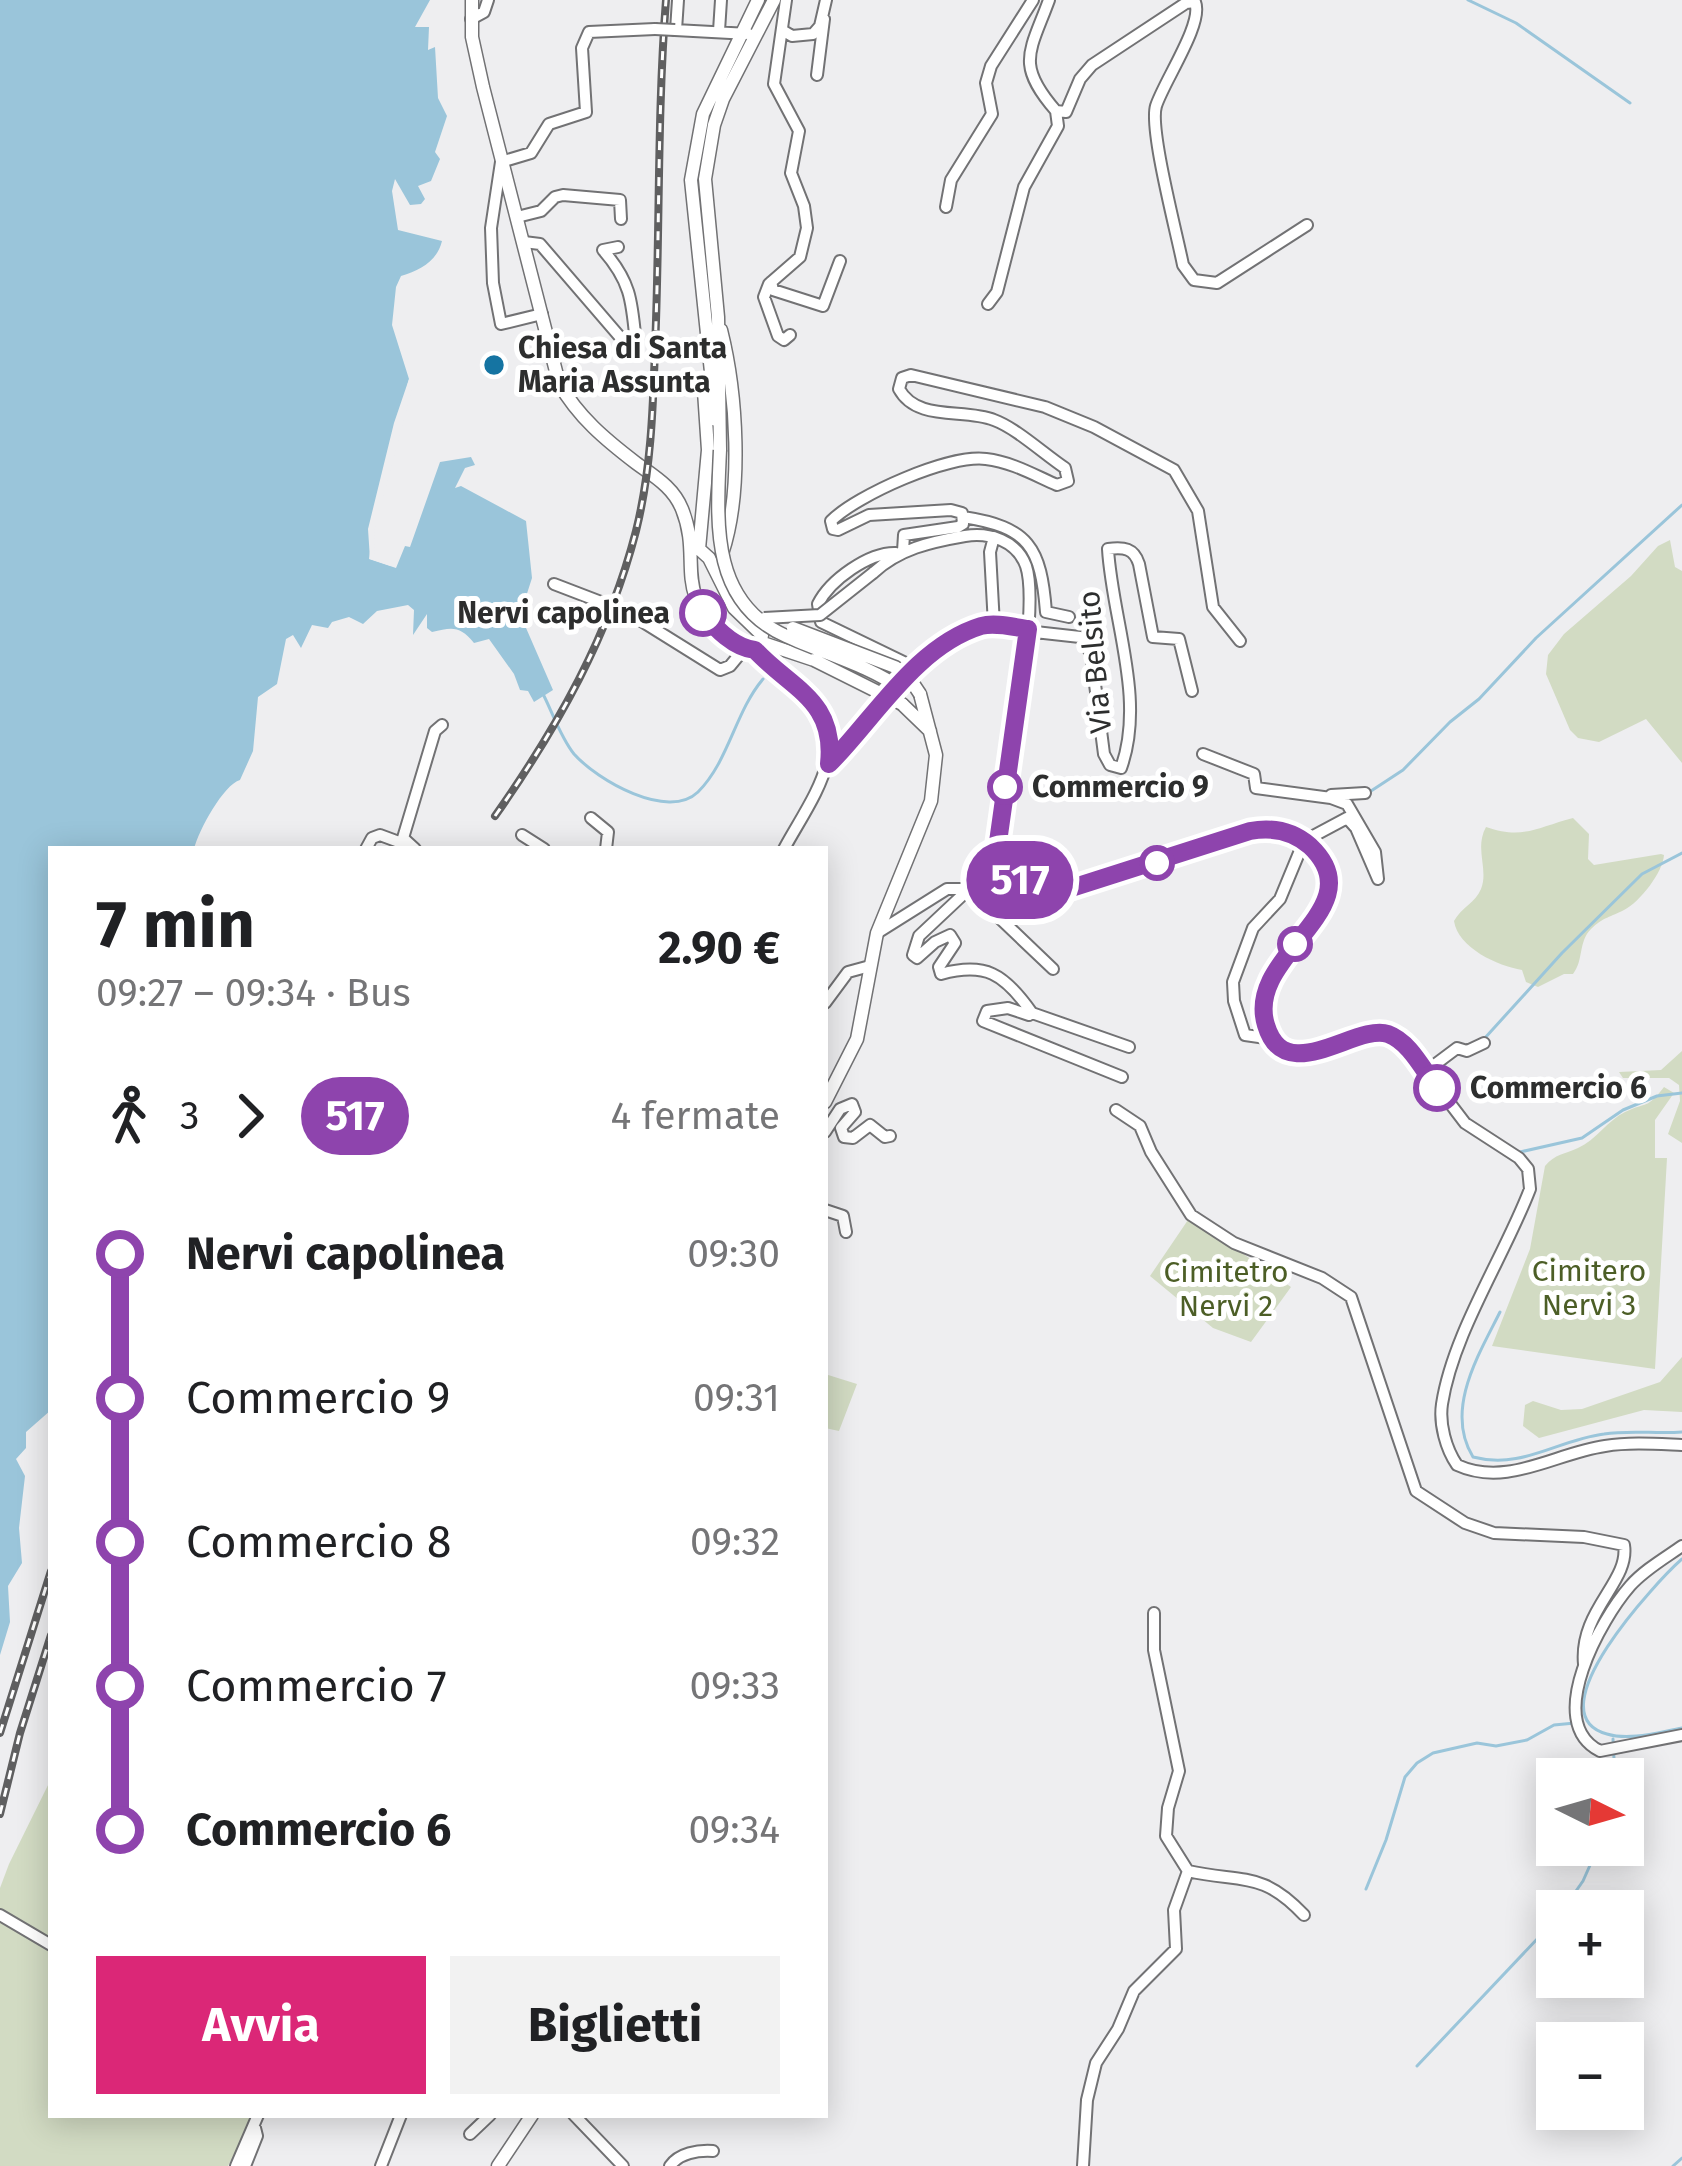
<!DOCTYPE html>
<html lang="it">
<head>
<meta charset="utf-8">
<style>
  body { margin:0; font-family:"Fira Sans",sans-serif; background:#f2f2f2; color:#202124; height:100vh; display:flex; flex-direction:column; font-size:45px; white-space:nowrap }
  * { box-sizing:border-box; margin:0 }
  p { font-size:39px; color:#757577 }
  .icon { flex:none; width:66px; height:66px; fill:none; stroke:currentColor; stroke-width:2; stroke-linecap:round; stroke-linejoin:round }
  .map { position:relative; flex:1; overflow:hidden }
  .drawer { position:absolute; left:48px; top:846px; width:780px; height:1272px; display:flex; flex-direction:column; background:#fff; border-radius:0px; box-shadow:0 6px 30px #0003 }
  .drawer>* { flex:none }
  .badge { padding:0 24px; border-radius:39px; font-size:42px; line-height:78px }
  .needle { width:78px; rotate:95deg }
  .buttons { position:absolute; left:1536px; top:1758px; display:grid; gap:24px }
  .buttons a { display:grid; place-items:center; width:108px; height:108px; border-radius:0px; background:#fff; box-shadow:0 6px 30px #0003; font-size:60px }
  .map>.badge { position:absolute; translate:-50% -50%; box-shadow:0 0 0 6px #fff }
  .legs { display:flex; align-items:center; gap:18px; height:132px; padding:0 48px; font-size:39px }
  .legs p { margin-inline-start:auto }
  .summary { display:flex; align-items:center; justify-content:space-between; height:204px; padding:0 48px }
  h1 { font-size:66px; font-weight:700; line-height:90px }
  .primary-button { display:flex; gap:24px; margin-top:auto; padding:24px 48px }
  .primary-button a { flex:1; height:138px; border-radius:0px; background:#db2777; color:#fff; font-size:48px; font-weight:700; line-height:138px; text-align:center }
  .primary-button a+a { background:#f2f2f2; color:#202124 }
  ul { padding:0 48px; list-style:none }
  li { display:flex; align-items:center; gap:42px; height:144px; font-size:45px }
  li i { display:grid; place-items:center; width:18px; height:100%; margin:0 15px; background:currentColor }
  li i::after { content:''; width:30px; height:30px; margin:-15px; border:9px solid; border-radius:50%; background:#fff }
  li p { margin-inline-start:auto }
  li:first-child i { background:linear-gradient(#0000 50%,currentColor 0) }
  li:last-child i { background:linear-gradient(currentColor 50%,#0000 0) }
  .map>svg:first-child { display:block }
  .green { fill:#d2dbc3 }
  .water { fill:#9ac5da }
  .pier { fill:#eeeef0 }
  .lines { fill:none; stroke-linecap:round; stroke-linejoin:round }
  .stream { stroke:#9ac5da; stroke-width:3 }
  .minor-casing { stroke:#727274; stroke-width:14 }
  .major-casing { stroke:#727274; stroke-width:15 }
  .minor { stroke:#fff; stroke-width:10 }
  .major { stroke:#fff; stroke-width:12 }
  .rail-casing { stroke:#5f5f60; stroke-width:8 }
  .rail { stroke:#fff; stroke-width:3; stroke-dasharray:9; stroke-linecap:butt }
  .minor-bridge-casing { stroke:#727274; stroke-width:14; stroke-linecap:butt }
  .major-bridge-casing { stroke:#727274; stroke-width:15; stroke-linecap:butt }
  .minor-bridge { stroke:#fff; stroke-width:10 }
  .major-bridge { stroke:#fff; stroke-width:12 }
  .line-1-casing { stroke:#fff; stroke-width:27 }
  .line-1 { stroke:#8e44ad; stroke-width:18 }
  .poi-dot { fill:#1574a2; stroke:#fff; stroke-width:4.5 }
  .stop-1-dot { fill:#fff; stroke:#8e44ad; stroke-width:6 }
  .labels { text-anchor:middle; stroke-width:10; stroke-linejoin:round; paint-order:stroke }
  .poi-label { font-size:30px; font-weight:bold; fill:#2d2e2e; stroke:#fff; text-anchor:start }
  .stop-label { font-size:30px; font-weight:bold; fill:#2d2e2e; stroke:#fff; text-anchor:start }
  .street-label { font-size:30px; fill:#2d2e2e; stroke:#fff }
  .park-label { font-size:30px; fill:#4c5e26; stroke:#fff }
</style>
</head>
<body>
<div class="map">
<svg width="1682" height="2166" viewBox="0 0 1682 2166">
  <rect width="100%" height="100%" fill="#eeeef0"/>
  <path class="green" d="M 1670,540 L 1675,567 L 1682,571 L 1682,763 L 1646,719 L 1599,742 L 1578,738 L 1570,730 L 1546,674 L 1548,655 L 1564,634 L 1631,576 L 1658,546 Z
    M 1573,818 L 1589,834 L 1588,859 L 1594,865 L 1661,854 L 1664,855 C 1663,872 1640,902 1624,910 C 1611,917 1603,917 1591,929 C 1578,942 1584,960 1573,974 L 1564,974 L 1538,987 L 1526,982 L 1522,970 C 1498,966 1458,948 1454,921 C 1461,908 1476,902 1481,889 C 1489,869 1474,849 1486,827 C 1523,840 1538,827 1573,818 Z
    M 1682,1051 L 1682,1143 L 1668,1134 L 1680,1101 L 1679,1085 L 1669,1078 L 1623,1078 L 1619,1072 L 1661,1070 Z
    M 1664,1087 L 1674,1093 L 1655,1120 L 1655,1158 L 1667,1158 L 1655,1369 L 1492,1346 L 1530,1249 L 1545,1166 C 1555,1154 1565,1154 1578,1148 C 1596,1140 1608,1120 1625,1112 C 1648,1101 1646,1110 1664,1087 Z
    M 1190,1217 L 1291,1287 L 1251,1342 L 1213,1328 L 1150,1276 Z
    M 1682,1357 L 1682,1412 L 1644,1410 L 1539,1438 L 1523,1426 L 1525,1405 L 1533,1401 L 1561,1410 L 1582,1409 L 1660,1382 Z
    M 825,1374 L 857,1384 L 839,1431 L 825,1428 Z
    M 51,1779 L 51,1939 L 0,1909 L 0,1888 L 9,1864 Z
    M 0,1922 L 51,1952 L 51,2115 L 254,2115 L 228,2166 L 0,2166 Z"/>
  <path class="water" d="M 0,0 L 430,0 L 415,27 L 429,27 L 428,50 L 435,47 L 438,98 L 447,116 L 435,152 L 440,159 L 431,181 L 418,186 L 425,199 L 421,204 L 410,205 L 395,179 L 392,191 L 398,230 L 442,241 C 437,261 421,270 401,276 L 396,287 L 392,325 L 409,379 L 378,491 L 369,559 L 396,568 L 405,546 L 410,547 L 440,462 L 471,457 L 475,465 L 465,468 L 455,488 L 461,486 L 526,521 L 532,578 L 522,609 L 512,605 L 510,607 L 523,621 L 553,690 L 534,702 L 528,691 L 520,690 L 514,674 L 489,639 L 474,643 C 460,626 453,627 432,632 L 427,628 L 427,614 L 413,635 L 414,610 L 408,605 L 377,611 L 363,624 L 349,617 L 332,622 L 328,628 L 312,625 L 301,648 L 293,635 L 286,639 L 277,684 L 258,697 L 253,751 L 240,780 C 224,784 198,831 194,849 L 51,849 L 51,1410 L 26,1432 L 26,1448 L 16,1459 L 25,1476 L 19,1528 L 22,1563 L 8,1586 L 10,1622 L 0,1655 Z"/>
  <path class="pier" d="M 415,378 L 375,528 L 374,555 L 394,560 L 396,555 L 399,557 L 391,566 L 370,559 L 368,529 L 394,423 L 409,379 Z"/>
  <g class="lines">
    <path class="stream" d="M 1468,0 L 1516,23 L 1630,103
      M 544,696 C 553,714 561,738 574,754 C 597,780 668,821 698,792 C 729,761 735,712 763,679
      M 1371,791 L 1403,770 L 1450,722 L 1479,699 L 1536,638 L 1682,505
      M 1484,1039 L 1562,953 L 1642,874 L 1682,853
      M 1435,1074 L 1446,1063
      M 1520,1152 L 1582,1138 L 1623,1110 L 1657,1096 L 1682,1093
      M 1500,1312 C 1479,1354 1444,1410 1473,1457 C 1522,1470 1557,1440 1604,1434 C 1629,1430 1657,1434 1682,1432
      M 1682,1559 C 1658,1580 1532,1714 1607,1734 C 1630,1741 1659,1732 1682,1728
      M 1613,1739 L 1615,1779
      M 1366,1889 L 1386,1840 L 1405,1777 L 1417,1763 L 1433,1753 L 1477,1743 L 1496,1746 L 1527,1740 L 1554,1725 L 1575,1723
      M 1562,1911 L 1583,1881 L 1599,1845
      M 1417,2066 L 1557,1918
      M 1673,2166 L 1682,2158"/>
    <g class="minor-casing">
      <path id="minor" d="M 786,0 L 774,84 L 799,131 L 791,173 L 804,206 L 807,228 L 800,257 L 769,284 L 764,297 L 778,336 L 784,340 L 790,335
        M 1049,0 C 1030,52 1015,64 1056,111
        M 471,19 L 484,12 L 488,0
        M 675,30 L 749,34
        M 676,30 L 678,0
        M 782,30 L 792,36 L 813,34 L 820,26 L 826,0
        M 719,31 L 721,0
        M 817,75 L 824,19
        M 1056,111 L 1066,112 L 1080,79 L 1092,65 L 1186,3 L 1195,2 C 1204,23 1164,81 1156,106 C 1149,129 1177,234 1183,265 L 1194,280 L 1217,283 L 1307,225
        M 946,207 L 951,180 L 992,114 L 986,83 L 991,66 L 1033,0
        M 517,217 L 541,211 L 555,197 L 563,195 L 620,200 L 621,219
        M 524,242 L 540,244 L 632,351 L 636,345 C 632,303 632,283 603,250 L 618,247
        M 771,282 L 773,290 L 823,306 L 840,261
        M 988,304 L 997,292 L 1024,187 L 1058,126 L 1056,111
        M 542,314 L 501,324 L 493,283 L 491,228 L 501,162 L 531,153 L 549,124 L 586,112 L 582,48 L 589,32 L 655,29
        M 963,517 C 1029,527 1041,547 1046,612 L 1069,617
        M 903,551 L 904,535 L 958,527 L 963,524 L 962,513 L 951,510 L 869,515 L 838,530 L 833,529 L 831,521 C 857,495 949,454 986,459 C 1012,462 1034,475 1057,485 L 1068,481 L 1065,468 C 1044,454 1016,428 994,420 C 964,408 917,422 899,389 L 902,378 L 911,375 L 1045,407 L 1094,427 L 1174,470 L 1198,511 L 1213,607 L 1240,641
        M 896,553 C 869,552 830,580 818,604 L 821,622 L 916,668 L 981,626 L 1080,637 L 1091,653 L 1104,754 L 1110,765 L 1121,768 C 1146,699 1112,619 1108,549 C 1124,547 1134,548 1139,564 L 1153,637 L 1179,639 L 1192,691
        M 873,573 C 899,549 930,542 965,536 C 990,532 1017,541 1026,566 C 1041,611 1005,786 998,842 C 1004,876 1031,892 1064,891 L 1249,831 C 1272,827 1293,831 1310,846 C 1374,906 1253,954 1264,1015 C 1265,1025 1267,1033 1275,1040 C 1319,1082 1352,1013 1404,1043 L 1465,1123 L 1519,1158 L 1528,1169 L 1530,1189 C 1504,1257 1453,1333 1442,1404 C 1439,1424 1446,1449 1457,1465 C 1507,1488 1555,1453 1605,1446 C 1630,1442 1657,1444 1682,1445
        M 554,584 L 627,612 L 720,670 L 730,666 L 744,649
        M 994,625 L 990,552 L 994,537
        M 755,650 C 771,667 790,678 806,694 C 859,742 809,802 784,849
        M 1203,754 L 1254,774 L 1256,788 L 1331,798 L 1347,804 L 1375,852 L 1378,879 L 1356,828 L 1347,818 L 1304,841 L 1280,899 L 1253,928 L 1233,982 L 1234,1001 L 1245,1035 L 1273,1039
        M 829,764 L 885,698
        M 1331,795 L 1365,793
        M 591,818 L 608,832 L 606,849
        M 522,835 L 544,849
        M 366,849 L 372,838 L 380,835 L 407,845
        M 415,849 L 403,838 L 435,731 L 442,725
        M 969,889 L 1053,969
        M 877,933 L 947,889 L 969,889 L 919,936 L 913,955 L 917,958 L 935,942 L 950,935 L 955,943 L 939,967 L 941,974 C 985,962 1004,973 1032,1013 L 1029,1015 L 1008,1008 L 987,1011 L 983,1021 L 1122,1077
        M 825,1003 L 848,972 L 870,966
        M 1032,1013 L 1129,1047
        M 1425,1072 L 1457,1048 L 1467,1051 L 1484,1043
        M 1116,1110 L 1140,1126 L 1151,1152 L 1191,1215 L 1234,1243 L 1322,1278 L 1351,1297 L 1416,1491 L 1465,1523 L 1494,1533 L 1584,1537 L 1624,1545 C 1630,1582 1579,1610 1584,1664
        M 825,1132 L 840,1109 L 852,1104 L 855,1112 L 841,1128 L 844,1137 L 853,1138 L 870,1125 L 885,1137 L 890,1136
        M 825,1210 L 843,1216 L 846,1232
        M 1682,1546 C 1665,1558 1644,1570 1630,1586 C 1602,1618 1542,1722 1600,1751 L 1682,1735
        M 1154,1613 L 1154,1650 L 1179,1771 L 1168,1808 L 1166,1836 L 1188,1871 C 1241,1883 1262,1870 1304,1915
        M 0,1915 L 51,1945
        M 574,2115 L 623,2166
        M 470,2134 L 490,2115
        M 236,2166 L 258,2115
        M 245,2166 L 257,2136 L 255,2128
        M 381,2166 L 401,2115
        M 670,2166 C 679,2153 698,2150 713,2151
        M 1083,2166 L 1087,2100 L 1096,2063 L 1118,2029 L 1134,1991 L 1176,1949 L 1174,1910 L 1188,1871"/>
    </g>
    <g class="major-casing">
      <path id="major" d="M 472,0 L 472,37 L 483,87 L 559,383 C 578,417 606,440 636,463 C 655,477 673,487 682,509 C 703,561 671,591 726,636 C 737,645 745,651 760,649 L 762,635 L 734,608 L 709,558 L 699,549
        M 721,330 C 737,394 743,491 722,554
        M 716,420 L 691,180 L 703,114 L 758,0
        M 720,450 L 718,317 L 705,179 L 714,125 L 723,99 L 774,0
        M 699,549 L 708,450 L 704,391
        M 763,643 L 814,660
        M 902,704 L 930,731
        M 825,1102 L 857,1039 L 877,933 L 931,801 L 936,755 L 920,694
        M 498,2166 L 532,2115"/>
    </g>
    <use href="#minor" class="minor"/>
    <use href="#major" class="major"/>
    <g class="rail-casing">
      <path id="rail" d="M 495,816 C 557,728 609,636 636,531 C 651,471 653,409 655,348 C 660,233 657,115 666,0
        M 0,1733 L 51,1571
        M 0,1814 L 20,1733 L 51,1635"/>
    </g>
    <use href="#rail" class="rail"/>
    <g class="minor-bridge-casing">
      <path id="minor-bridge" d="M 655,29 L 675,30
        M 764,618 L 820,615 L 873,573"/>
    </g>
    <g class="major-bridge-casing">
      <path id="major-bridge" d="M 720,450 C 717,520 709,602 786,636 C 825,654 868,665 903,690
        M 793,628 L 895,667 L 908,676 L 920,694
        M 814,660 L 902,704"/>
    </g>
    <use href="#minor-bridge" class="minor-bridge"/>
    <use href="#major-bridge" class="major-bridge"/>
  </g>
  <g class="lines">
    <g class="line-1-casing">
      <path id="line-1" d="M 703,613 C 716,629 734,648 755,650 C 791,689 836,700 829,764 C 874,719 916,646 981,626 C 995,622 1013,627 1028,629 L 998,842 L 1006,866 L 1018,879 L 1042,890 L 1059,892 L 1250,831 C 1272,827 1293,831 1310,846 C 1377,909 1244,954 1266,1025 C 1285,1089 1356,1023 1388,1034 C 1410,1042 1423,1070 1437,1088"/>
    </g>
    <use href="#line-1" class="line-1"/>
  </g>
  <circle class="poi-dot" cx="494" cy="365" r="12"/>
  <g class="stop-1-dot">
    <circle cx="703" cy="613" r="21"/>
    <circle cx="1005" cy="787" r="15"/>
    <circle cx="1157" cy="863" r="15"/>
    <circle cx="1295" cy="944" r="15"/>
    <circle cx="1437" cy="1088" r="21"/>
  </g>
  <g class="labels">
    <g class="poi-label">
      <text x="518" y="358">Chiesa di Santa<tspan x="518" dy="34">Maria Assunta</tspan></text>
    </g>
    <g class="stop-label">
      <text x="670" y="623" text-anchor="end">Nervi capolinea</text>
      <text x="1032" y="797">Commercio 9</text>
      <text x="1470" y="1098">Commercio 6</text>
    </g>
    <g class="street-label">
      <text transform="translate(1095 662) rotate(-95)" y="10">Via Belsito</text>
    </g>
    <g class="park-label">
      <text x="1589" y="1281">Cimitero<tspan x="1589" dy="34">Nervi 3</tspan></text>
      <text x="1226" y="1282">Cimitetro<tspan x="1226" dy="34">Nervi 2</tspan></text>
    </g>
  </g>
</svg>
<div class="buttons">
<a><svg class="needle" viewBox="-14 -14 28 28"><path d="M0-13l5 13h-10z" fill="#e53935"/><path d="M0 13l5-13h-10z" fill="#757577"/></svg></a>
<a>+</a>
<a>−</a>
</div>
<b class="badge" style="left:1020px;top:880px;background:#8e44ad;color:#fff">517</b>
<section class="drawer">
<div class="summary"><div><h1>7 min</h1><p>09:27 – 09:34 · Bus</p></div><b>2.90 €</b></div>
<div class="legs"><svg class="icon" aria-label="walk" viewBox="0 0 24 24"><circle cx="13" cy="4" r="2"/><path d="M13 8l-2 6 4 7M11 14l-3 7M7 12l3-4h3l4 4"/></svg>3<svg class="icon" aria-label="forward" viewBox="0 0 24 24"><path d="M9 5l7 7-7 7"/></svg><b class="badge" style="background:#8e44ad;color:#fff">517</b><p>4 fermate</p></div>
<ul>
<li><i style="color:#8e44ad"></i><b>Nervi capolinea</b><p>09:30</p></li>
<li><i style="color:#8e44ad"></i><span>Commercio 9</span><p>09:31</p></li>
<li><i style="color:#8e44ad"></i><span>Commercio 8</span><p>09:32</p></li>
<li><i style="color:#8e44ad"></i><span>Commercio 7</span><p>09:33</p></li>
<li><i style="color:#8e44ad"></i><b>Commercio 6</b><p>09:34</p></li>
</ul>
<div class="primary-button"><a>Avvia</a><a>Biglietti</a></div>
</section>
</div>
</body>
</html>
